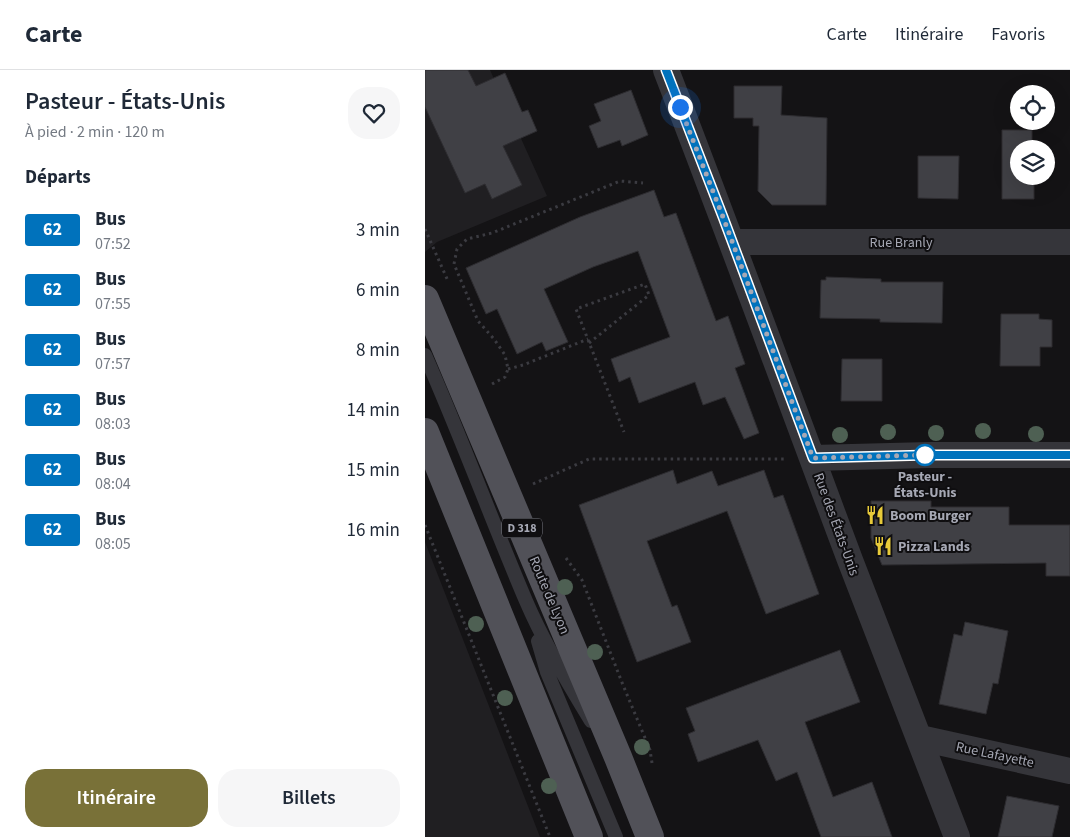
<!DOCTYPE html>
<html lang="fr">
<head>
<meta charset="utf-8">
<style>
  body { margin:0; font-family:"Source Sans 3",sans-serif; background:#f6f6f7; color:#1f2937; height:100vh; display:flex; flex-direction:column; font-size:19px; white-space:nowrap }
  * { box-sizing:border-box; margin:0 }
  p { font-size:16px; color:#747a83 }
  .icon { flex:none; width:28px; height:28px; fill:none; stroke:currentColor; stroke-width:2; stroke-linecap:round; stroke-linejoin:round }
  .map { position:relative; flex:1; overflow:hidden }
  .side { display:flex; flex-direction:column; background:#fff; width:425px }
  .side>* { flex:none }
  .badge { padding:0 10px; border-radius:4px; font-size:18px; line-height:32px }
  .tools { position:absolute; left:585px; top:15px; display:grid; gap:10px }
  .tools a { display:grid; place-items:center; width:45px; height:45px; border-radius:50%; background:#fff; box-shadow:0 5px 20px #0002; font-size:25px }
  .you { position:absolute; width:25px; height:25px; margin:-12px; border:4px solid #fff; border-radius:50%; background:#1a73e8; box-shadow:0 0 0 8px #1a73e833 }
  .map>.badge { position:absolute; translate:-50% -50%; box-shadow:0 0 0 2px #fff }
  h2 { padding:0 25px; font-size:19px; line-height:45px }
  .round { display:grid; place-items:center; flex:none; width:52px; height:52px; border-radius:20px; background:#f6f6f7 }
  .headline { display:flex; align-items:center; justify-content:space-between; height:85px; padding:0 25px }
  h1 { font-size:24px; font-weight:600; line-height:38px }
  .button { display:flex; gap:10px; margin-top:auto; padding:10px 25px }
  .button a { flex:1; height:58px; border-radius:20px; background:#797138; color:#fff; font-size:20px; font-weight:600; line-height:58px; text-align:center }
  .button a+a { background:#f6f6f7; color:#1f2937 }
  ul { padding:0; list-style:none }
  li { display:flex; align-items:center; gap:15px; height:60px; padding:0 25px }
  li div { flex:1 }
  li b { display:block; font-size:19px }
  li em { font-style:normal }
  li .badge { min-width:55px; font-weight:700; text-align:center }
  header { display:flex; align-items:center; gap:30px; box-sizing:border-box; height:70px; padding:0 25px; background:#fff; border-bottom:1px solid #e0e1e3 }
  header strong { font-size:24px }
  nav { display:flex; gap:28px; margin-inline-start:auto; font-size:18px }
  main { display:flex; flex:1; min-height:0 }
  .map>svg:first-child { display:block }
  .built { fill:#201f22 }
  .building { fill:#404045; stroke:#2e2d31 }
  .lines { fill:none; stroke-linecap:round; stroke-linejoin:round }
  .path { stroke:#3b3b41; stroke-width:3; stroke-dasharray:2.5 4; stroke-linecap:butt }
  .service { stroke:#35353a; stroke-width:14 }
  .minor { stroke:#35353a; stroke-width:26 }
  .primary { stroke:#515158; stroke-width:28 }
  .tree { fill:#4e6053 }
  .line-casing { stroke:#fff; stroke-width:11 }
  .line { stroke:#0072bc; stroke-width:8 }
  .walk { stroke:#a6a8b4; stroke-width:5; stroke-dasharray:0 9 }
  .stop-dot { fill:#fff; stroke:#0072bc; stroke-width:2.5 }
  .labels { text-anchor:middle; stroke-width:4; stroke-linejoin:round; paint-order:stroke }
  .shield { fill:#0f0e10; stroke:#797a83; stroke-width:1 }
  .shield-label { font-size:12px; font-weight:bold; fill:#a6a8b4 }
  .street-label { font-size:14px; fill:#a6a8b4; stroke:#0f0e10 }
  .stop-label { font-size:14px; font-weight:bold; fill:#a6a8b4; stroke:#0f0e10 }
  .poi-label { font-size:14px; font-weight:bold; fill:#a6a8b4; stroke:#0f0e10; text-anchor:start }
</style>
</head>
<body>
<header>
<strong>Carte</strong>
<nav><a>Carte</a><a>Itinéraire</a><a>Favoris</a></nav>
</header>
<main>
<section class="side">
<div class="headline"><div><h1>Pasteur - États-Unis</h1><p>À pied · 2 min · 120 m</p></div><a class="round"><svg class="icon" aria-label="heart" viewBox="0 0 24 24"><path d="M12 20l-8-8c-3-5 5-10 8-4 3-6 11-1 8 4z"/></svg></a></div>
<h2>Départs</h2>
<ul>
<li><span class="badge" style="background:#0072bc;color:#fff">62</span><div><b>Bus</b><p>07:52</p></div><em>3 min</em></li>
<li><span class="badge" style="background:#0072bc;color:#fff">62</span><div><b>Bus</b><p>07:55</p></div><em>6 min</em></li>
<li><span class="badge" style="background:#0072bc;color:#fff">62</span><div><b>Bus</b><p>07:57</p></div><em>8 min</em></li>
<li><span class="badge" style="background:#0072bc;color:#fff">62</span><div><b>Bus</b><p>08:03</p></div><em>14 min</em></li>
<li><span class="badge" style="background:#0072bc;color:#fff">62</span><div><b>Bus</b><p>08:04</p></div><em>15 min</em></li>
<li><span class="badge" style="background:#0072bc;color:#fff">62</span><div><b>Bus</b><p>08:05</p></div><em>16 min</em></li>
</ul>
<div class="button"><a>Itinéraire</a><a>Billets</a></div>
</section>
<div class="map">
<svg width="645" height="767" viewBox="0 0 645 767">
  <rect width="100%" height="100%" fill="#141315"/>
  <path class="built" d="M 0,0 L 65,0 L 122,126 L 12,172 L 0,182 Z
    M 0,472 L 115,767 L 0,767 Z"/>
  <path class="building" d="M 0,0 L 43,0 L 51,16 L 80,3 L 97,42 L 103,40 L 112,61 L 78,76 L 97,115 L 67,129 L 60,114 L 40,123 L 0,37 Z
    M 309,16 L 357,16 L 356,45 L 402,48 L 401,135 L 347,135 L 333,121 L 334,56 L 328,56 L 328,48 L 309,48 Z
    M 206,20 L 223,65 L 197,76 L 195,70 L 173,78 L 164,56 L 176,51 L 169,34 Z
    M 577,60 L 607,60 L 607,77 L 609,79 L 594,79 L 594,106 L 609,106 L 609,129 L 577,129 Z
    M 493,86 L 534,86 L 533,129 L 493,128 Z
    M 229,120 L 239,147 L 251,143 L 291,251 L 303,246 L 320,294 L 310,298 L 334,363 L 319,369 L 300,327 L 278,335 L 270,312 L 214,333 L 205,307 L 194,312 L 186,289 L 245,267 L 213,181 L 168,197 L 119,219 L 143,272 L 121,281 L 117,272 L 92,284 L 72,239 L 61,244 L 41,198 L 155,147 Z
    M 401,207 L 456,209 L 456,212 L 518,212 L 517,253 L 455,252 L 455,249 L 395,248 L 396,210 L 401,210 Z
    M 576,244 L 614,244 L 614,249 L 627,250 L 627,277 L 615,277 L 615,296 L 575,296 Z
    M 417,289 L 457,289 L 457,331 L 416,331 Z
    M 248,400 L 252,414 L 287,401 L 293,416 L 339,400 L 349,428 L 358,425 L 394,524 L 341,544 L 302,441 L 222,471 L 247,537 L 252,535 L 266,572 L 212,592 L 154,435 Z
    M 446,431 L 506,431 L 506,437 L 584,437 L 584,455 L 645,455 L 645,506 L 621,506 L 621,493 L 457,495 L 446,468 Z
    M 540,552 L 583,561 L 573,614 L 568,613 L 561,644 L 514,634 L 529,564 L 537,566 Z
    M 415,580 L 435,632 L 380,652 L 408,727 L 447,712 L 467,767 L 396,767 L 372,702 L 351,711 L 333,670 L 273,692 L 263,664 L 270,661 L 261,638 Z
    M 582,726 L 634,736 L 627,767 L 573,767 Z"/>
  <g class="lines">
    <path class="path" d="M 0,159 L 23,211
      M 164,273 L 224,225 L 220,214 L 151,239 L 199,362
      M 83,299 L 98,295 L 163,269
      M 67,314 L 80,307 L 83,299 L 80,285 L 69,269 L 53,251 L 29,194 L 32,179 L 42,169 L 67,163 L 195,111 L 218,113
      M 108,414 L 164,389 L 359,389
      M 0,455 L 125,767
      M 141,488 L 157,510 L 198,615 L 225,680 L 227,693"/>
    <path class="service" d="M 0,285 C 36,366 66,449 101,531 C 119,573 142,612 166,651
      M 113,571 L 122,602 L 191,767"/>
    <path class="minor" d="M 241,0 C 304,163 364,327 425,490 C 460,583 497,674 532,767
      M 308,172 L 645,172
      M 388,388 L 504,385 L 645,385
      M 495,668 L 645,701"/>
    <path class="primary" d="M 0,229 L 193,687 L 225,767
      M 0,362 L 164,767"/>
  </g>
  <g class="tree">
    <circle cx="558" cy="361" r="8"/>
    <circle cx="463" cy="362" r="8"/>
    <circle cx="511" cy="363" r="8"/>
    <circle cx="611" cy="364" r="8"/>
    <circle cx="415" cy="365" r="8"/>
    <circle cx="140" cy="517" r="8"/>
    <circle cx="51" cy="554" r="8"/>
    <circle cx="170" cy="582" r="8"/>
    <circle cx="80" cy="628" r="8"/>
    <circle cx="217" cy="677" r="8"/>
    <circle cx="124" cy="716" r="8"/>
  </g>
  <g class="lines">
    <g class="line-casing">
      <path id="line" d="M 241,0 L 298,147 L 388,388 L 504,385 L 645,385"/>
    </g>
    <use href="#line" class="line"/>
    <path class="walk" d="M 255,37 L 298,147 L 388,388 L 504,385 L 500,385"/>
  </g>
  <defs>
    <g id="restaurant-bare" transform="scale(1.5)"><path d="M-5-6h1v4h1v-4h1v4h1v-4h1v5L-1.5 .5V6h-2V.5L-5-1ZM5-6V6H3V1.5H1.5Q1.5-4 5-6Z" fill="#e7ca39" stroke="#0f0e10" stroke-width="2.5" paint-order="stroke"/></g>
  </defs>
  <g fill-rule="evenodd">
    <use href="#restaurant-bare" x="450" y="445"/>
    <use href="#restaurant-bare" x="458" y="476"/>
  </g>
  <circle class="stop-dot" cx="500" cy="385" r="10"/>
  <g class="labels">
    <rect class="shield" x="77" y="448.5" width="40" height="19" rx="4"/>
    <g class="shield-label">
      <text x="97" y="462">D 318</text>
    </g>
    <g class="street-label">
      <text x="476" y="177">Rue Branly</text>
      <text transform="translate(412 454) rotate(70)" y="5">Rue des États-Unis</text>
      <text transform="translate(125 525) rotate(67)" y="5">Route de Lyon</text>
      <text transform="translate(570 684) rotate(12)" y="5">Rue Lafayette</text>
    </g>
    <g class="stop-label">
      <text x="500" y="411">Pasteur -<tspan x="500" dy="16">États-Unis</tspan></text>
    </g>
    <g class="poi-label">
      <text x="465" y="450">Boom Burger</text>
      <text x="473" y="481">Pizza Lands</text>
    </g>
  </g>
</svg>
<div class="tools">
<a><svg class="icon" aria-label="locate" viewBox="0 0 24 24"><circle cx="12" cy="12" r="6"/><path d="M12 2v4M12 18v4M2 12h4M18 12h4"/></svg></a>
<a><svg class="icon" aria-label="layers" viewBox="0 0 24 24"><path d="M12 4l9 5-9 5-9-5zM3 14l9 5 9-5"/></svg></a>
</div>
<div class="you" style="left:255px;top:37px"></div>
</div>
</main>
</body>
</html>
